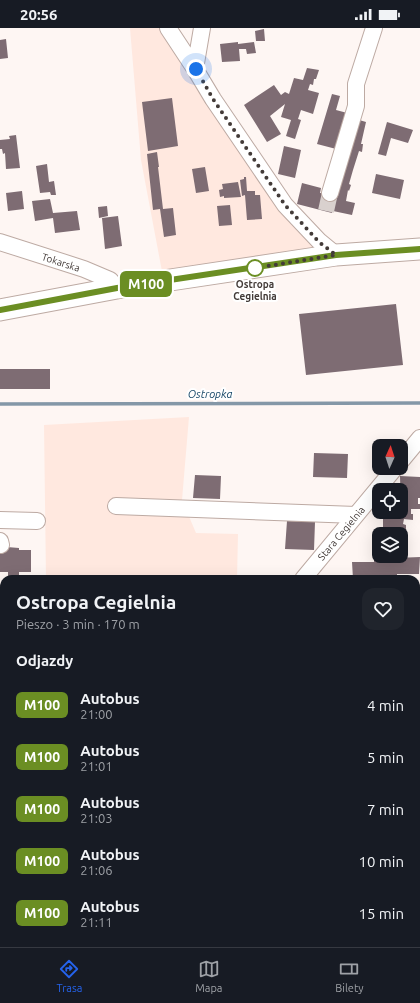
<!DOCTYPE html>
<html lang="pl">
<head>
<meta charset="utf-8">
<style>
  body { margin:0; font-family:Ubuntu,sans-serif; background:#20242c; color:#f1f3f6; height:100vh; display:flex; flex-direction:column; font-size:15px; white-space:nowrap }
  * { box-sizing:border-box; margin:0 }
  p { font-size:13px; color:#9ea1a6 }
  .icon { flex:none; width:22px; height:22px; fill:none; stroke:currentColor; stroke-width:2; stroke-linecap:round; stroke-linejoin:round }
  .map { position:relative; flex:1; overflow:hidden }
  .panel { position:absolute; left:0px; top:547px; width:420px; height:372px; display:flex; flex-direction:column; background:#171b24; border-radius:12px 12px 0 0; box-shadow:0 4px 16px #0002 }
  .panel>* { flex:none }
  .badge { padding:0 8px; border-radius:6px; font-size:14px; line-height:26px }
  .needle { width:26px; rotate:3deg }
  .fabs { position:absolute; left:372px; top:411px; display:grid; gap:8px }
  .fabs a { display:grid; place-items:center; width:36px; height:36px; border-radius:8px; background:#171b24; box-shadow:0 4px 16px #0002; font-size:20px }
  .you { position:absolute; width:20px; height:20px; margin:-10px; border:3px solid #fff; border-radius:50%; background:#1a73e8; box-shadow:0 0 0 6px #1a73e833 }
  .map>.badge { position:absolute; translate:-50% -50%; box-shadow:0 0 0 2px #fff }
  h2 { padding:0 16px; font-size:15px; line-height:36px }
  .round { display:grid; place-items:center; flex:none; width:42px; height:42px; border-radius:12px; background:#20242c }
  .headline { display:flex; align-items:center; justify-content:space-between; height:68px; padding:0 16px }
  h1 { font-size:19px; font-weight:600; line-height:30px }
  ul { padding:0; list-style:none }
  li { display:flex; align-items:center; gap:12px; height:52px; padding:0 16px }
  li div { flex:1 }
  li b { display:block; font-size:15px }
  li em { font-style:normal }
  li .badge { min-width:44px; font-weight:700; text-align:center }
  .status { display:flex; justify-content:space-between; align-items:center; height:28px; padding:0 20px; background:#171b24; direction:ltr }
  .status svg { height:11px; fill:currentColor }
  .dock { display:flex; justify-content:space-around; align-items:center; height:56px; border-top:1px solid #363941; background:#171b24; font-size:11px; color:#9ea1a6 }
  .dock a { display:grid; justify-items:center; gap:2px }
  .dock .on { color:#2563eb }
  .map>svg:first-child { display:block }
  .built { fill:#ffe8df }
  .green { fill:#cde0c0 }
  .water { fill:#a0bed6; stroke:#8497a7 }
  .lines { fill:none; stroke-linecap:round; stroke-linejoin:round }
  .stream { stroke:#8497a7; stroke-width:3.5 }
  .building { fill:#7e6c73 }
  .minor-tunnel { stroke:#d9d1ce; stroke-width:16; stroke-dasharray:16 8; stroke-linecap:butt }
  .minor-casing { stroke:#bdaaa3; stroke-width:18 }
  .major-casing { stroke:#bdaaa3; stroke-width:23 }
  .minor { stroke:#fff; stroke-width:16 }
  .major { stroke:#fff; stroke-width:21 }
  .line-casing { stroke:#fff; stroke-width:9 }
  .line { stroke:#6b8e23; stroke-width:6 }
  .walk { stroke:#433b38; stroke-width:4; stroke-dasharray:0 7.2 }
  .stop-dot { fill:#fff; stroke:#6b8e23; stroke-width:2 }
  .labels { text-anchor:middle; stroke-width:4; stroke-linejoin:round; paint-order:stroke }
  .street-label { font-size:10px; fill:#433b38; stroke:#fff }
  .stop-label { font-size:10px; font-weight:bold; fill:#433b38; stroke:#fff }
  .water-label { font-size:11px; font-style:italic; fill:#144667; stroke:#fff }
</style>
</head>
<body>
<div class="status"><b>20:56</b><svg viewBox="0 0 49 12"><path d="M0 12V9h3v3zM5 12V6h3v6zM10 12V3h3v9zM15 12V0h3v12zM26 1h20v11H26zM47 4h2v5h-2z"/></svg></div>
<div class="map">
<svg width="420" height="919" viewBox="0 0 420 919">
  <rect width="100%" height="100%" fill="#fef6f3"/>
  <path class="built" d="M 130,0 L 168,0 L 285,177 L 336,227 L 164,254 L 141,132 Z
    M 189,389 L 182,472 L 196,505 L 238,506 L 237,551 L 46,551 L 44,397 Z"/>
  <path class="green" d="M 0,655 L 4,655 L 4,772 L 0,797 Z
    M 0,849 L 4,858 L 4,915 L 165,915 L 165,919 L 0,919 Z"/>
  <path class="water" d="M 4,772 L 4,858 L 0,849 L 0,788 Z"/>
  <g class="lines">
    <path class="stream" d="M 0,376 L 420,375"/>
  </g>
  <path class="building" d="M 264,1 L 265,13 L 256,13 L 255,3 Z
    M 6,11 L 8,30 L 0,31 L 0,12 Z
    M 238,14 L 238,16 L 254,14 L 256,25 L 247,26 L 246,21 L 239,21 L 240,33 L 222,34 L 220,16 Z
    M 307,40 L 319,42 L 316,51 L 314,51 L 313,57 L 310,56 L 308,62 L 319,65 L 313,86 L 301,82 L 298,91 L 301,92 L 295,111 L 286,108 L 291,92 L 281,89 L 285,76 L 270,88 L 281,106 L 267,114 L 244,77 L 274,57 L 281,67 L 285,64 L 289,66 L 294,50 L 303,52 Z
    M 332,66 L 340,68 L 336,82 L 351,86 L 340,122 L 317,116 Z
    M 172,70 L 178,118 L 148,123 L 142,74 Z
    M 356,91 L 366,94 L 361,116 L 363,116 L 362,124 L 359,123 L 353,142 L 349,156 L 351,157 L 349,163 L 348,162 L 346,173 L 355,175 L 352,187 L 333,183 L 346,128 Z
    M 387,94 L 413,102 L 408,115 L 391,110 L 386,128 L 378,126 Z
    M 16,107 L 20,140 L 6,141 L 5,125 L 3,126 L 2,121 L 0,121 L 0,112 L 10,111 L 9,108 Z
    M 284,118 L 301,122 L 295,150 L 278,146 Z
    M 157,124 L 159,139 L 158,139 L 163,181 L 173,180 L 176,207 L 164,209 L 160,181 L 153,182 L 147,126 Z
    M 47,136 L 49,154 L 54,153 L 56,167 L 51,167 L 50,164 L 40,165 L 36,138 Z
    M 205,139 L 209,163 L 196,165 L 192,141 Z
    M 376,146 L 404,152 L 400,171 L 372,165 Z
    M 244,149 L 246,149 L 247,163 L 255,163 L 255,167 L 260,167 L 262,191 L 247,192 L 245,167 L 242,168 L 240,152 L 244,151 Z
    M 238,154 L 241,169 L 224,170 L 224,168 L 220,169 L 219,162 L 223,161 L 222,156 Z
    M 302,155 L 321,160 L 320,165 L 336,166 L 332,185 L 297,176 Z
    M 22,163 L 24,181 L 8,183 L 6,165 Z
    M 50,171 L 53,185 L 77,183 L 80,202 L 55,205 L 53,190 L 35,193 L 32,173 Z
    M 230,177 L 232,197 L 219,198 L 217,178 Z
    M 107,178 L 108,188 L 99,190 L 98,179 Z
    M 118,188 L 122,218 L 105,221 L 102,190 Z
    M 396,276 L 403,337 L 306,347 L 299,286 Z
    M 0,341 L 50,341 L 50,361 L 0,361 Z
    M 314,425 L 348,426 L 347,450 L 313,449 Z
    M 195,447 L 221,448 L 220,471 L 193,470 Z
    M 400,448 L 420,449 L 420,470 L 418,470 L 418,476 L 420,476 L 420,481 L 411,481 L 411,486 L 413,486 L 413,492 L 404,491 L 403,496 L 406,497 L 406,502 L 383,501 L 383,489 L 390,489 L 390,484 L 401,484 Z
    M 287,493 L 315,494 L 314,522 L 285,521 Z
    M 7,519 L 19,520 L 19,522 L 31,522 L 31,544 L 19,544 L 19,549 L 8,549 L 8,544 L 0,544 L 0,522 Z
    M 420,529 L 419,546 L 397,546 L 397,548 L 374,548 L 374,550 L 353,551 L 352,534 L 374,534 L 374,532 L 397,532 L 396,530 Z
    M 0,586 L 4,586 L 4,608 L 0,608 Z
    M 416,595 L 420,595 L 420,612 L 416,612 Z
    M 416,904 L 420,904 L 420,919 L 396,919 L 396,915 L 416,915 Z"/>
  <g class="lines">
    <path class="minor-tunnel" d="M 326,183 L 330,165"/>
    <g class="minor-casing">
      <path id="minor" d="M 168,0 L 195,41
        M 202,0 L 195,41 L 213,71 L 285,177 L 319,213 L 336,227
        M 330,165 L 356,78 L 356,56 L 374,0
        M 0,214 L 84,241 L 110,252 L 117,260
        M 401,433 L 420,410
        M 116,478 L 356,487
        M 0,492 L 37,493
        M 0,513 L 1,517
        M 303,551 L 395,440
        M 416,568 L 420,568
        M 0,579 L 1,581
        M 0,640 L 4,640
        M 319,915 L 319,919"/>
    </g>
    <g class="major-casing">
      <path id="major" d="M 0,282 L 117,260 L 336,227 L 420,221"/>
    </g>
    <use href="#minor" class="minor"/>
    <use href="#major" class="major"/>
  </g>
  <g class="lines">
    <g class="line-casing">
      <path id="line" d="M 0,282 L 117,260 L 336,227 L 420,221"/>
    </g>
    <use href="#line" class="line"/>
    <path class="walk" d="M 196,41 L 213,71 L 285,177 L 319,214 L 336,227 L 255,240"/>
  </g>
  <circle class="stop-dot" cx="255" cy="240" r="8"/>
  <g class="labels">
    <g class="street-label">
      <text transform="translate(61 234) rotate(18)" y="4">Tokarska</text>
      <text transform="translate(341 505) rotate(-50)" y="4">Stara Cegielnia</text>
    </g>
    <g class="stop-label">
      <text x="255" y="260">Ostropa<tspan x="255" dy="12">Cegielnia</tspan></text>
    </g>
    <g class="water-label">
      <text x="210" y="370">Ostropka</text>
    </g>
  </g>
</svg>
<div class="fabs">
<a><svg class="needle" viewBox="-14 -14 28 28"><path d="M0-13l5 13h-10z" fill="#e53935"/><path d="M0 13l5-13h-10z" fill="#9ea1a6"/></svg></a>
<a><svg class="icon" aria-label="locate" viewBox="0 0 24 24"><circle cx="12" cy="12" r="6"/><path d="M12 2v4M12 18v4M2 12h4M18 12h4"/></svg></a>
<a><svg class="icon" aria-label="layers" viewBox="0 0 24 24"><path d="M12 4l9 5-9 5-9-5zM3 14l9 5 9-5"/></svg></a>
</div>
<div class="you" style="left:196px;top:41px"></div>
<b class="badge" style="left:146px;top:256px;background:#6b8e23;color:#fff">M100</b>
<section class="panel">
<div class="headline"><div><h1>Ostropa Cegielnia</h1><p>Pieszo · 3 min · 170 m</p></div><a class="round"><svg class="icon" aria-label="heart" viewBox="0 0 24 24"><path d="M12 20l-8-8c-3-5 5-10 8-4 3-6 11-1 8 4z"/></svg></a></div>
<h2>Odjazdy</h2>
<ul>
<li><span class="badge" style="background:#6b8e23;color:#fff">M100</span><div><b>Autobus</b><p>21:00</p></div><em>4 min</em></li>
<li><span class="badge" style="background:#6b8e23;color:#fff">M100</span><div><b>Autobus</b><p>21:01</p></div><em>5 min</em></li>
<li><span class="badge" style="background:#6b8e23;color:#fff">M100</span><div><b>Autobus</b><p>21:03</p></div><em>7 min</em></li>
<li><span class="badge" style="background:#6b8e23;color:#fff">M100</span><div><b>Autobus</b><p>21:06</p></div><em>10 min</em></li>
<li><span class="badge" style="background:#6b8e23;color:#fff">M100</span><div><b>Autobus</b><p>21:11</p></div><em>15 min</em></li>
</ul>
</section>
</div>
<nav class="dock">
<a class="on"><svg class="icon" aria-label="directions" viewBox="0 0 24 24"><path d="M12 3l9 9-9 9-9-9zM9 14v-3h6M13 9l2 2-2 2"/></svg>Trasa</a>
<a><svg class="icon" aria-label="map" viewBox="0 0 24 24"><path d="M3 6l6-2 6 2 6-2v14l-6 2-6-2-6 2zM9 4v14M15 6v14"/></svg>Mapa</a>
<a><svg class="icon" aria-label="tickets" viewBox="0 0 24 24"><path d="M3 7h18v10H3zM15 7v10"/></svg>Bilety</a>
</nav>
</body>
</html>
